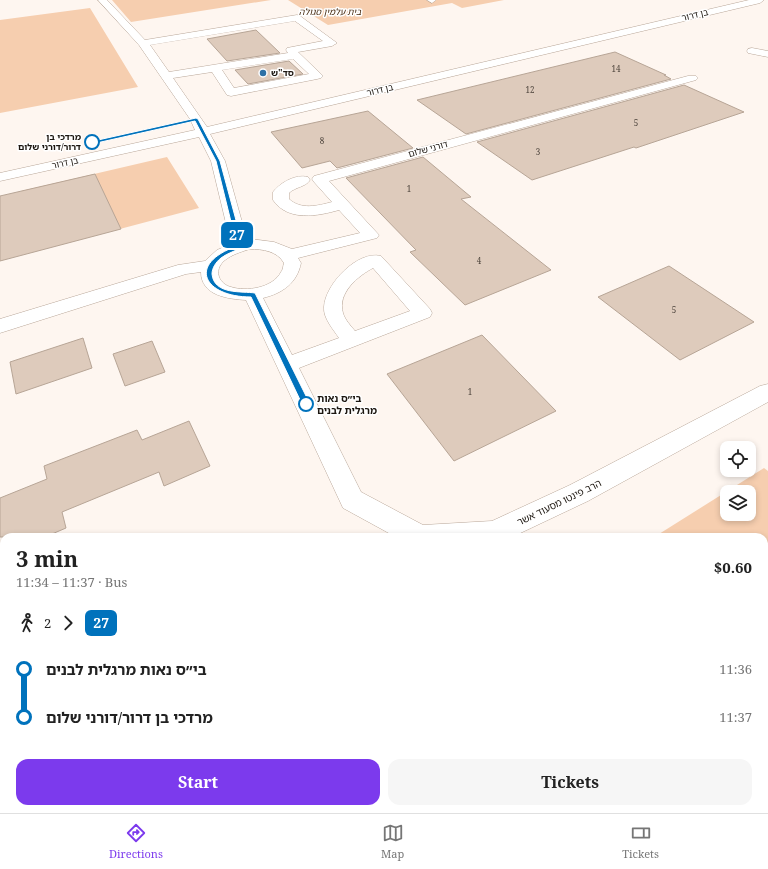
<!DOCTYPE html>
<html lang="en">
<head>
<meta charset="utf-8">
<style>
  body { margin:0; font-family:"Noto Serif","Noto Sans Hebrew",serif; background:#f6f6f6; color:#222; height:100vh; display:flex; flex-direction:column; font-size:15px; white-space:nowrap }
  * { box-sizing:border-box; margin:0 }
  p { font-size:13px; color:#767676 }
  .icon { flex:none; width:22px; height:22px; fill:none; stroke:currentColor; stroke-width:2; stroke-linecap:round; stroke-linejoin:round }
  .map { position:relative; flex:1; overflow:hidden }
  .details { position:absolute; left:0px; top:533px; width:768px; height:280px; display:flex; flex-direction:column; background:#fff; border-radius:12px 12px 0 0; box-shadow:0 2px 6px #0003 }
  .details>* { flex:none }
  .badge { padding:0 8px; border-radius:6px; font-size:14px; line-height:26px }
  .controls { position:absolute; left:720px; top:441px; display:grid; gap:8px }
  .controls a { display:grid; place-items:center; width:36px; height:36px; border-radius:8px; background:#fff; box-shadow:0 2px 6px #0003; font-size:20px }
  .map>.badge { position:absolute; translate:-50% -50%; box-shadow:0 0 0 2px #fff }
  .legs { display:flex; align-items:center; gap:6px; height:44px; padding:0 16px; font-size:13px }
  .legs p { margin-inline-start:auto }
  .overview { display:flex; align-items:center; justify-content:space-between; height:68px; padding:0 16px }
  h1 { font-size:22px; font-weight:700; line-height:30px }
  .action { display:flex; gap:8px; margin-top:auto; padding:8px 16px }
  .action a { flex:1; height:46px; border-radius:12px; background:#7c3aed; color:#fff; font-size:16px; font-weight:700; line-height:46px; text-align:center }
  .action a+a { background:#f6f6f6; color:#222 }
  ul { padding:0 16px; list-style:none }
  li { display:flex; align-items:center; gap:14px; height:48px; font-size:15px }
  li i { display:grid; place-items:center; width:6px; height:100%; margin:0 5px; background:currentColor }
  li i::after { content:''; width:10px; height:10px; margin:-5px; border:3px solid; border-radius:50%; background:#fff }
  li p { margin-inline-start:auto }
  li:first-child i { background:linear-gradient(#0000 50%,currentColor 0) }
  li:last-child i { background:linear-gradient(currentColor 50%,#0000 0) }
  .tab-bar { display:flex; justify-content:space-around; align-items:center; height:56px; border-top:1px solid #e0e0e0; background:#fff; font-size:11px; color:#767676 }
  .tab-bar a { display:grid; justify-items:center; gap:2px }
  .tab-bar .active { color:#7c3aed }
  .map>svg:first-child { display:block }
  .green { fill:#f6ceaf; fill-rule:evenodd }
  .building { fill:#decbbc; stroke:#b7a596 }
  .lines { fill:none; stroke-linecap:round; stroke-linejoin:round }
  .minor-casing { stroke:#b9a799; stroke-width:1 }
  .minor { fill:#fff; fill-rule:evenodd }
  .line-1 { fill:#0072bc; stroke:#fff }
  .poi-dot { fill:#2d71a6; stroke:#fff; stroke-width:1.5 }
  .stop-1-dot { fill:#fff; stroke:#0072bc; stroke-width:2 }
  .labels { text-anchor:middle; stroke-width:3; stroke-linejoin:round; paint-order:stroke }
  .number-label { font-size:8px; fill:#4c433b }
  .far-park-label { font-size:9px; font-style:italic; fill:#44270d; stroke:#fff }
  .far-street-label { font-size:9px; fill:#1c1610; stroke:#fff }
  .far-poi-label { font-size:9px; font-weight:bold; fill:#1c1610; stroke:#fff; text-anchor:start }
  .far-stop-label { font-size:9px; font-weight:bold; fill:#1c1610; stroke:#fff; text-anchor:end }
  .stop-label { font-size:10px; font-weight:bold; fill:#1c1610; stroke:#fff; text-anchor:start }
  .street-label { font-size:10px; fill:#1c1610; stroke:#fff }
</style>
</head>
<body>
<div class="map">
<svg width="768" height="813" viewBox="0 0 768 813">
  <rect width="100%" height="100%" fill="#fef6f0"/>
  <path class="green" d="M 112,0 L 271,0 L 131,22 Z
    M 288,0 L 504,0 L 462,8 L 452,3 L 328,25 Z
    M 90,8 L 138,87 L 0,113 L 0,20 Z
    M 167,157 L 199,208 L 37,251 L 21,191 Z
    M 764,468 L 768,471 L 768,646 L 764,642 L 764,537 L 662,537 L 659,534 ZM 727,492 L 749,492 L 749,514 L 727,514 Z
    M 768,659 L 768,813 L 628,813 L 626,809 L 764,809 L 764,663 Z"/>
  <path class="building" d="M 256,30 L 280,53 L 227,61 L 207,39 Z
    M 615,52 L 666,75 L 664,75 L 671,79 L 466,134 L 417,100 Z
    M 289,61 L 303,74 L 248,84 L 235,70 Z
    M 684,85 L 744,112 L 636,148 L 634,147 L 532,180 L 477,142 Z
    M 368,111 L 413,148 L 337,168 L 330,161 L 302,168 L 271,132 Z
    M 423,157 L 471,197 L 461,199 L 551,270 L 465,305 L 410,252 L 416,250 L 346,178 Z
    M 95,174 L 121,229 L 0,261 L 0,196 Z
    M 669,266 L 754,322 L 680,360 L 598,297 Z
    M 482,335 L 556,411 L 454,461 L 387,374 Z
    M 83,338 L 92,368 L 16,394 L 10,362 Z
    M 152,341 L 165,372 L 125,386 L 113,354 Z
    M 189,421 L 210,466 L 164,486 L 159,472 L 62,512 L 66,528 L 45,537 L 0,537 L 0,498 L 47,479 L 44,466 L 137,430 L 142,440 Z"/>
  <g class="lines">
    <g class="minor-casing">
      <path id="minor" d="M 98,0 L 107,0 L 145,40 L 297,15 L 300,16 L 337,43 L 332,46 L 298,52 L 323,76 L 321,78 L 317,79 L 231,96 L 227,95 L 212,72 L 173,78 L 207,127 L 749,0 L 764,0 L 760,3 L 210,134 L 225,161 L 247,240 L 251,239 L 274,242 L 292,249 L 360,233 L 339,210 C 318,216 288,222 273,200 L 273,192 C 281,182 296,174 308,177 L 310,180 C 306,187 295,187 289,193 L 289,199 C 301,210 317,206 332,202 L 314,182 L 312,179 L 314,176 L 688,76 L 696,76 L 698,78 L 696,80 L 329,181 L 379,235 L 377,238 L 298,258 L 301,263 C 297,283 283,293 263,298 L 292,355 L 339,338 C 333,329 323,318 324,307 C 325,284 358,250 381,256 L 430,309 L 432,313 L 430,317 L 299,368 L 361,492 L 423,525 L 492,521 L 570,485 L 760,386 L 768,384 L 768,402 L 588,501 L 512,537 L 396,537 L 343,508 L 246,300 C 229,299 201,296 201,272 L 186,274 L 0,333 L 0,319 L 178,265 L 205,261 L 217,250 L 231,244 L 211,161 L 199,137 L 0,181 L 0,173 L 195,130 L 190,119 L 139,45 ZM 295,21 L 323,41 L 287,48 L 286,50 L 288,53 L 169,72 L 150,45 ZM 293,59 L 309,74 L 234,88 L 222,70 ZM 250,249 C 263,249 277,251 284,263 C 283,266 283,270 281,272 C 273,288 246,292 231,287 C 226,286 221,282 219,277 C 214,260 237,253 250,249 ZM 373,268 L 410,311 L 355,331 C 351,326 345,320 343,313 C 337,293 358,276 373,268 Z
        M 427,0 L 436,0 L 432,3 Z
        M 752,48 L 768,51 L 768,57 L 748,53 L 747,51 L 748,49 Z"/>
    </g>
    <use href="#minor" class="minor"/>
  </g>
  <path class="line-1" d="M 196,118 L 198,119 L 220,161 L 243,246 C 237,251 227,253 221,258 C 216,262 212,268 212,274 C 214,295 242,291 255,293 L 310,404 L 309,406 L 304,406 L 302,404 L 251,297 C 204,297 186,264 237,246 L 216,161 L 195,121 L 92,144 L 89,142 Z"/>
  <circle class="poi-dot" cx="263" cy="73" r="4"/>
  <g class="stop-1-dot">
    <circle cx="92" cy="142" r="7"/>
    <circle cx="306" cy="404" r="7"/>
  </g>
  <g class="labels">
    <g class="number-label">
      <text x="616" y="72">14</text>
      <text x="530" y="93">12</text>
      <text x="636" y="126">5</text>
      <text x="322" y="144">8</text>
      <text x="538" y="155">3</text>
      <text x="409" y="192">1</text>
      <text x="479" y="264">4</text>
      <text x="674" y="313">5</text>
      <text x="470" y="395">1</text>
    </g>
    <g class="far-park-label">
      <text x="330" y="15">בית עלמין סגולה</text>
    </g>
    <g class="far-street-label">
      <text transform="translate(695 15) rotate(-13)" y="3">בן דרור</text>
      <text transform="translate(380 90) rotate(-13)" y="3">בן דרור</text>
      <text transform="translate(428 149) rotate(-15)" y="3">דורני שלום</text>
      <text transform="translate(65 163) rotate(-12)" y="3">בן דרור</text>
    </g>
    <g class="far-poi-label">
      <text x="271" y="76">סד"ש</text>
    </g>
    <g class="far-stop-label">
      <text x="81" y="140">מרדכי בן<tspan x="81" dy="10">דרור/דורני שלום</tspan></text>
    </g>
    <g class="stop-label">
      <text x="317" y="402">בי״ס נאות<tspan x="317" dy="12">מרגלית לבנים</tspan></text>
    </g>
    <g class="street-label">
      <text transform="translate(559 502) rotate(-26)" y="4">הרב פינטו מסעוד אשר</text>
    </g>
  </g>
</svg>
<div class="controls">
<a><svg class="icon" aria-label="locate" viewBox="0 0 24 24"><circle cx="12" cy="12" r="6"/><path d="M12 2v4M12 18v4M2 12h4M18 12h4"/></svg></a>
<a><svg class="icon" aria-label="layers" viewBox="0 0 24 24"><path d="M12 4l9 5-9 5-9-5zM3 14l9 5 9-5"/></svg></a>
</div>
<b class="badge" style="left:237px;top:235px;background:#0072bc;color:#fff">27</b>
<section class="details">
<div class="overview"><div><h1>3 min</h1><p>11:34 – 11:37 · Bus</p></div><b>$0.60</b></div>
<div class="legs"><svg class="icon" aria-label="walk" viewBox="0 0 24 24"><circle cx="13" cy="4" r="2"/><path d="M13 8l-2 6 4 7M11 14l-3 7M7 12l3-4h3l4 4"/></svg>2<svg class="icon" aria-label="forward" viewBox="0 0 24 24"><path d="M9 5l7 7-7 7"/></svg><b class="badge" style="background:#0072bc;color:#fff">27</b></div>
<ul>
<li><i style="color:#0072bc"></i><b>בי״ס נאות מרגלית לבנים</b><p>11:36</p></li>
<li><i style="color:#0072bc"></i><b>מרדכי בן דרור/דורני שלום</b><p>11:37</p></li>
</ul>
<div class="action"><a>Start</a><a>Tickets</a></div>
</section>
</div>
<nav class="tab-bar">
<a class="active"><svg class="icon" aria-label="directions" viewBox="0 0 24 24"><path d="M12 3l9 9-9 9-9-9zM9 14v-3h6M13 9l2 2-2 2"/></svg>Directions</a>
<a><svg class="icon" aria-label="map" viewBox="0 0 24 24"><path d="M3 6l6-2 6 2 6-2v14l-6 2-6-2-6 2zM9 4v14M15 6v14"/></svg>Map</a>
<a><svg class="icon" aria-label="tickets" viewBox="0 0 24 24"><path d="M3 7h18v10H3zM15 7v10"/></svg>Tickets</a>
</nav>
</body>
</html>
